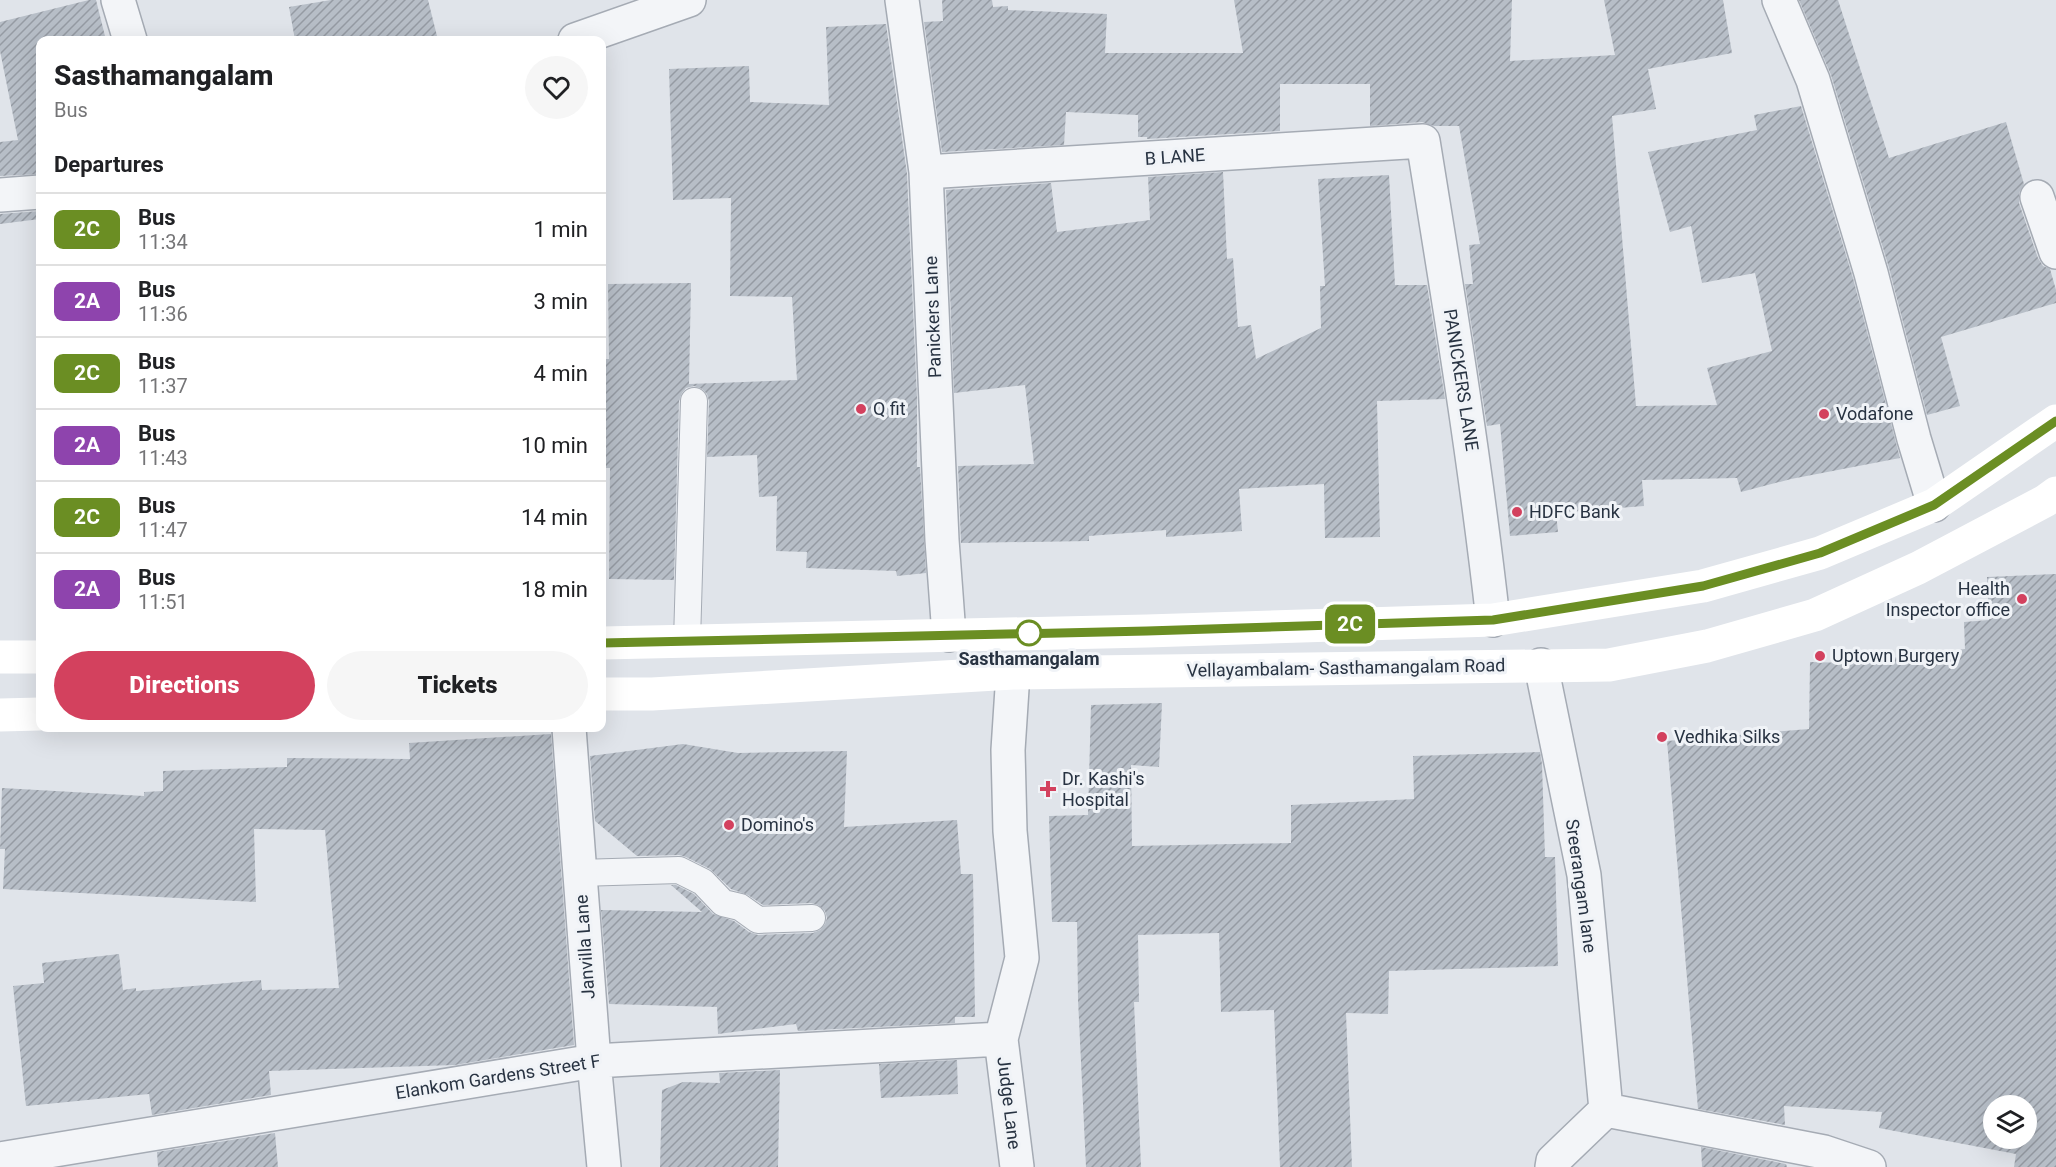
<!DOCTYPE html>
<html lang="en">
<head>
<meta charset="utf-8">
<style>
  body { margin:0; font-family:Roboto,sans-serif; background:#f6f6f6; color:#202124; height:100vh; display:flex; flex-direction:column; font-size:22px; white-space:nowrap }
  * { box-sizing:border-box; margin:0 }
  p { font-size:20px; color:#757577 }
  .icon { flex:none; width:33px; height:33px; fill:none; stroke:currentColor; stroke-width:2; stroke-linecap:round; stroke-linejoin:round }
  .map { position:relative; flex:1; overflow:hidden }
  .sheet { position:absolute; left:36px; top:36px; width:570px; height:696px; display:flex; flex-direction:column; background:#fff; border-radius:12px; box-shadow:0 6px 24px #0002 }
  .sheet>* { flex:none }
  .badge { padding:0 12px; border-radius:9px; font-size:21px; line-height:39px }
  .fabs { position:absolute; left:1983px; top:1095px; display:grid; gap:12px }
  .fabs a { display:grid; place-items:center; width:54px; height:54px; border-radius:50%; background:#fff; box-shadow:0 6px 24px #0002; font-size:30px }
  .map>.badge { position:absolute; translate:-50% -50%; box-shadow:0 0 0 3px #fff }
  h2 { padding:0 18px; font-size:22px; line-height:54px }
  .round { display:grid; place-items:center; flex:none; width:63px; height:63px; border-radius:32px; background:#f6f6f6 }
  .overview { display:flex; align-items:center; justify-content:space-between; height:102px; padding:0 18px }
  h1 { font-size:28px; font-weight:800; line-height:45px }
  .primary-button { display:flex; gap:12px; margin-top:auto; padding:12px 18px }
  .primary-button a { flex:1; height:69px; border-radius:36px; background:#d3415e; color:#fff; font-size:24px; font-weight:800; line-height:69px; text-align:center }
  .primary-button a+a { background:#f6f6f6; color:#202124 }
  ul { padding:0; list-style:none }
  li { display:flex; align-items:center; gap:18px; height:72px; padding:0 18px; border-top:2px solid #e0e0e0 }
  li div { flex:1 }
  li b { display:block; font-size:22px }
  li em { font-style:normal }
  li .badge { min-width:66px; font-weight:700; text-align:center }
  .map>svg:first-child { display:block }
  .building { fill:url(#building-hatch); fill-rule:evenodd }
  .lines { fill:none; stroke-linecap:round; stroke-linejoin:round }
  .lane-casing { stroke:#a5abb4; stroke-width:28 }
  .street-casing { stroke:#a5abb4; stroke-width:36 }
  .lane { stroke:#f3f5f8; stroke-width:26 }
  .street { stroke:#f3f5f8; stroke-width:33 }
  .secondary { stroke:#fff; stroke-width:33 }
  .line-casing { stroke:#fff; stroke-width:14 }
  .line { stroke:#6b8e23; stroke-width:9 }
  .poi-dot { fill:#d3415e; stroke:#f0f3f7; stroke-width:2 }
  .stop-dot { fill:#fff; stroke:#6b8e23; stroke-width:3 }
  .labels { text-anchor:middle; stroke-width:6; stroke-linejoin:round; paint-order:stroke }
  .street-label { font-size:18px; fill:#283342; stroke:#f0f3f7 }
  .poi-label { font-size:18px; fill:#283342; stroke:#f0f3f7; text-anchor:start }
  .stop-label { font-size:18px; font-weight:bold; fill:#283342; stroke:#f0f3f7 }
</style>
</head>
<body>
<div class="map">
<svg width="2056" height="1167" viewBox="0 0 2056 1167">
  <defs>
    <pattern id="building-hatch" width="6" height="6" patternUnits="userSpaceOnUse" patternTransform="scale(1.5)"><rect width="6" height="6" fill="#b7bec7"/><path d="M-1 1l2-2M0 6l6-6M5 7l2-2" fill="none" stroke="#959ba3"/></pattern>
  </defs>
  <rect width="100%" height="100%" fill="#e0e4ea"/>
  <path class="building" d="M 89,0 L 96,0 L 106,40 L 40,40 L 40,174 L 0,176 L 0,142 L 18,140 L 0,51 L 0,22 Z
    M 331,0 L 428,0 L 438,40 L 295,40 L 289,7 Z
    M 942,0 L 992,0 L 993,7 L 1008,6 L 1008,10 L 1107,14 L 1105,53 L 1243,53 L 1234,0 L 1512,0 L 1510,61 L 1615,55 L 1604,0 L 1723,0 L 1732,53 L 1648,69 L 1656,109 L 1612,116 L 1636,406 L 1717,405 L 1707,368 L 1772,351 L 1755,273 L 1702,283 L 1691,226 L 1670,232 L 1648,152 L 1757,130 L 1754,115 L 1801,106 L 1853,278 L 1900,458 L 1791,479 L 1741,492 L 1737,478 L 1642,480 L 1644,506 L 1556,513 L 1558,532 L 1510,536 L 1500,424 L 1487,426 L 1465,284 L 1473,284 L 1469,245 L 1480,244 L 1459,126 L 1434,126 L 1422,122 L 1370,126 L 1370,84 L 1280,84 L 1280,131 L 1147,139 L 1147,137 L 1138,137 L 1138,115 L 1066,112 L 1064,145 L 942,152 L 924,22 L 943,21 Z
    M 1799,0 L 1838,0 L 1889,158 L 2006,122 L 2024,184 L 2019,193 L 2019,203 L 2038,258 L 2043,266 L 2050,269 L 2056,290 L 2056,303 L 1941,337 L 1960,406 L 1927,415 L 1889,268 L 1831,75 Z
    M 886,24 L 907,174 L 917,398 L 917,467 L 920,467 L 926,573 L 897,576 L 896,571 L 806,568 L 807,552 L 776,551 L 777,496 L 759,497 L 757,455 L 707,457 L 709,401 L 707,394 L 702,389 L 694,386 L 686,388 L 682,393 L 679,401 L 674,580 L 609,579 L 610,468 L 603,468 L 605,359 L 609,359 L 608,284 L 691,283 L 689,384 L 797,380 L 792,297 L 730,296 L 731,198 L 673,200 L 669,69 L 749,66 L 750,102 L 829,105 L 826,27 Z
    M 1223,172 L 1227,259 L 1233,258 L 1238,327 L 1251,325 L 1256,359 L 1321,328 L 1320,286 L 1325,286 L 1318,179 L 1389,175 L 1395,285 L 1427,285 L 1445,399 L 1377,401 L 1380,537 L 1325,538 L 1324,484 L 1239,489 L 1242,531 L 1166,537 L 1166,530 L 1089,536 L 1089,541 L 961,543 L 958,466 L 1034,464 L 1025,385 L 954,393 L 946,190 L 1051,183 L 1057,232 L 1150,220 L 1148,177 Z
    M 40,211 L 40,219 L 0,224 L 0,214 Z
    M 2056,574 L 2056,1167 L 2014,1167 L 2016,1154 L 1879,1128 L 1882,1112 L 1784,1106 L 1785,1125 L 1698,1109 L 1667,741 L 1809,729 L 1810,662 L 1851,663 L 1965,649 L 1964,622 L 1989,620 L 1987,577 ZM 1994,1106 L 2026,1106 L 2026,1138 L 1994,1138 Z
    M 1162,703 L 1159,767 L 1131,765 L 1132,846 L 1291,843 L 1291,805 L 1414,799 L 1413,756 L 1540,752 L 1542,764 L 1545,857 L 1555,857 L 1558,966 L 1389,971 L 1388,1014 L 1346,1013 L 1352,1167 L 1280,1167 L 1274,1010 L 1221,1012 L 1219,933 L 1138,935 L 1139,1002 L 1134,1002 L 1141,1167 L 1086,1167 L 1078,999 L 1077,922 L 1052,922 L 1049,816 L 1088,815 L 1091,705 Z
    M 551,734 L 574,1045 L 455,1065 L 269,1071 L 271,1095 L 152,1115 L 149,1094 L 26,1106 L 13,986 L 44,983 L 42,963 L 119,954 L 123,990 L 136,988 L 136,991 L 261,980 L 262,990 L 339,988 L 325,830 L 254,829 L 256,902 L 3,889 L 5,849 L 0,849 L 2,788 L 144,796 L 144,792 L 163,791 L 163,771 L 287,767 L 287,758 L 410,759 L 409,743 Z
    M 683,744 L 738,753 L 847,751 L 844,827 L 957,820 L 961,874 L 973,874 L 975,1017 L 955,1017 L 955,1023 L 798,1031 L 796,1024 L 718,1034 L 717,1007 L 609,1004 L 601,910 L 702,912 L 671,885 L 676,885 L 694,894 L 713,914 L 734,921 L 749,932 L 758,935 L 813,933 L 820,930 L 825,924 L 827,918 L 825,911 L 818,905 L 811,903 L 763,905 L 748,895 L 731,889 L 710,869 L 686,857 L 679,855 L 637,856 L 595,821 L 590,756 Z
    M 957,1060 L 958,1094 L 881,1098 L 879,1064 Z
    M 780,1070 L 778,1167 L 660,1167 L 662,1090 L 683,1082 L 720,1083 L 719,1073 Z
    M 275,1133 L 278,1167 L 158,1167 L 157,1152 Z
    M 1701,1147 L 1786,1164 L 1787,1167 L 1702,1167 Z"/>
  <g class="lines">
    <g class="lane-casing">
      <path id="lane" d="M 687,641 L 694,401
        M 579,873 L 679,870 L 703,882 L 723,903 L 740,907 L 758,920 L 812,918"/>
    </g>
    <g class="street-casing">
      <path id="street" d="M 118,0 L 130,40
        M 902,0 L 926,172 L 942,540 L 949,635
        M 1779,0 L 1813,80 L 1871,273 L 1914,439 L 1934,505
        M 575,40 L 689,0
        M 926,172 L 1423,141 C 1449,301 1475,459 1493,620
        M 0,195 L 40,192
        M 2037,197 L 2056,252
        M 1541,665 L 1584,875 L 1606,1110
        M 1013,673 L 1008,750 L 1010,831 L 1022,958 L 1001,1039 L 1017,1167
        M 569,728 L 594,1061 L 604,1167
        M 0,1159 L 594,1061 L 1001,1039
        M 1552,1167 L 1553,1161 L 1606,1110 L 1824,1152 L 1869,1167"/>
    </g>
    <use href="#lane" class="lane"/>
    <use href="#street" class="street"/>
    <path class="secondary" d="M 602,643 L 1147,631 L 1493,620 L 1703,586 L 1820,553 L 1934,505 L 2056,421
      M 0,657 L 40,657
      M 602,694 L 652,694 L 1013,673 L 1609,665 L 1707,646 L 1815,615 L 1918,568 L 2045,501 L 2056,493
      M 0,715 L 40,714"/>
  </g>
  <g class="lines">
    <g class="line-casing">
      <path id="line" d="M 602,643 L 1147,631 L 1493,620 L 1703,586 L 1820,553 L 1934,505 L 2056,421"/>
    </g>
    <use href="#line" class="line"/>
  </g>
  <g class="poi-dot">
    <circle cx="861" cy="409" r="6"/>
    <circle cx="1824" cy="414" r="6"/>
    <circle cx="1517" cy="512" r="6"/>
    <circle cx="2022" cy="599" r="6"/>
    <circle cx="1820" cy="656" r="6"/>
    <circle cx="1662" cy="737" r="6"/>
    <path d="M1045 780h6v6h6v6h-6v6h-6v-6h-6v-6h6z"/>
    <circle cx="729" cy="825" r="6"/>
  </g>
  <circle class="stop-dot" cx="1029" cy="633" r="12"/>
  <g class="labels">
    <g class="street-label">
      <text transform="translate(1175 157) rotate(-4)" y="6">B LANE</text>
      <text transform="translate(933 317) rotate(-92)" y="6">Panickers Lane</text>
      <text transform="translate(1461 380) rotate(81)" y="6">PANICKERS LANE</text>
      <text transform="translate(1346 668) rotate(-1)" y="6">Vellayambalam- Sasthamangalam Road</text>
      <text transform="translate(1581 886) rotate(82)" y="6">Sreerangam lane</text>
      <text transform="translate(585 947) rotate(-94)" y="6">Janvilla Lane</text>
      <text transform="translate(498 1077) rotate(-9)" y="6">Elankom Gardens Street F</text>
      <text transform="translate(1009 1103) rotate(83)" y="6">Judge Lane</text>
    </g>
    <g class="poi-label">
      <text x="873" y="415">Q fit</text>
      <text x="1836" y="420">Vodafone</text>
      <text x="1529" y="518">HDFC Bank</text>
      <text x="2010" y="595" text-anchor="end">Health<tspan x="2010" dy="21">Inspector office</tspan></text>
      <text x="1832" y="662">Uptown Burgery</text>
      <text x="1674" y="743">Vedhika Silks</text>
      <text x="1062" y="785">Dr. Kashi's<tspan x="1062" dy="21">Hospital</tspan></text>
      <text x="741" y="831">Domino's</text>
    </g>
    <g class="stop-label">
      <text x="1029" y="665">Sasthamangalam</text>
    </g>
  </g>
</svg>
<div class="fabs">
<a><svg class="icon" aria-label="layers" viewBox="0 0 24 24"><path d="M12 4l9 5-9 5-9-5zM3 14l9 5 9-5"/></svg></a>
</div>
<b class="badge" style="left:1350px;top:624px;background:#6b8e23;color:#fff">2C</b>
<section class="sheet">
<div class="overview"><div><h1>Sasthamangalam</h1><p>Bus</p></div><a class="round"><svg class="icon" aria-label="heart" viewBox="0 0 24 24"><path d="M12 20l-8-8c-3-5 5-10 8-4 3-6 11-1 8 4z"/></svg></a></div>
<h2>Departures</h2>
<ul>
<li><span class="badge" style="background:#6b8e23;color:#fff">2C</span><div><b>Bus</b><p>11:34</p></div><em>1 min</em></li>
<li><span class="badge" style="background:#8e44ad;color:#fff">2A</span><div><b>Bus</b><p>11:36</p></div><em>3 min</em></li>
<li><span class="badge" style="background:#6b8e23;color:#fff">2C</span><div><b>Bus</b><p>11:37</p></div><em>4 min</em></li>
<li><span class="badge" style="background:#8e44ad;color:#fff">2A</span><div><b>Bus</b><p>11:43</p></div><em>10 min</em></li>
<li><span class="badge" style="background:#6b8e23;color:#fff">2C</span><div><b>Bus</b><p>11:47</p></div><em>14 min</em></li>
<li><span class="badge" style="background:#8e44ad;color:#fff">2A</span><div><b>Bus</b><p>11:51</p></div><em>18 min</em></li>
</ul>
<div class="primary-button"><a>Directions</a><a>Tickets</a></div>
</section>
</div>
</body>
</html>
